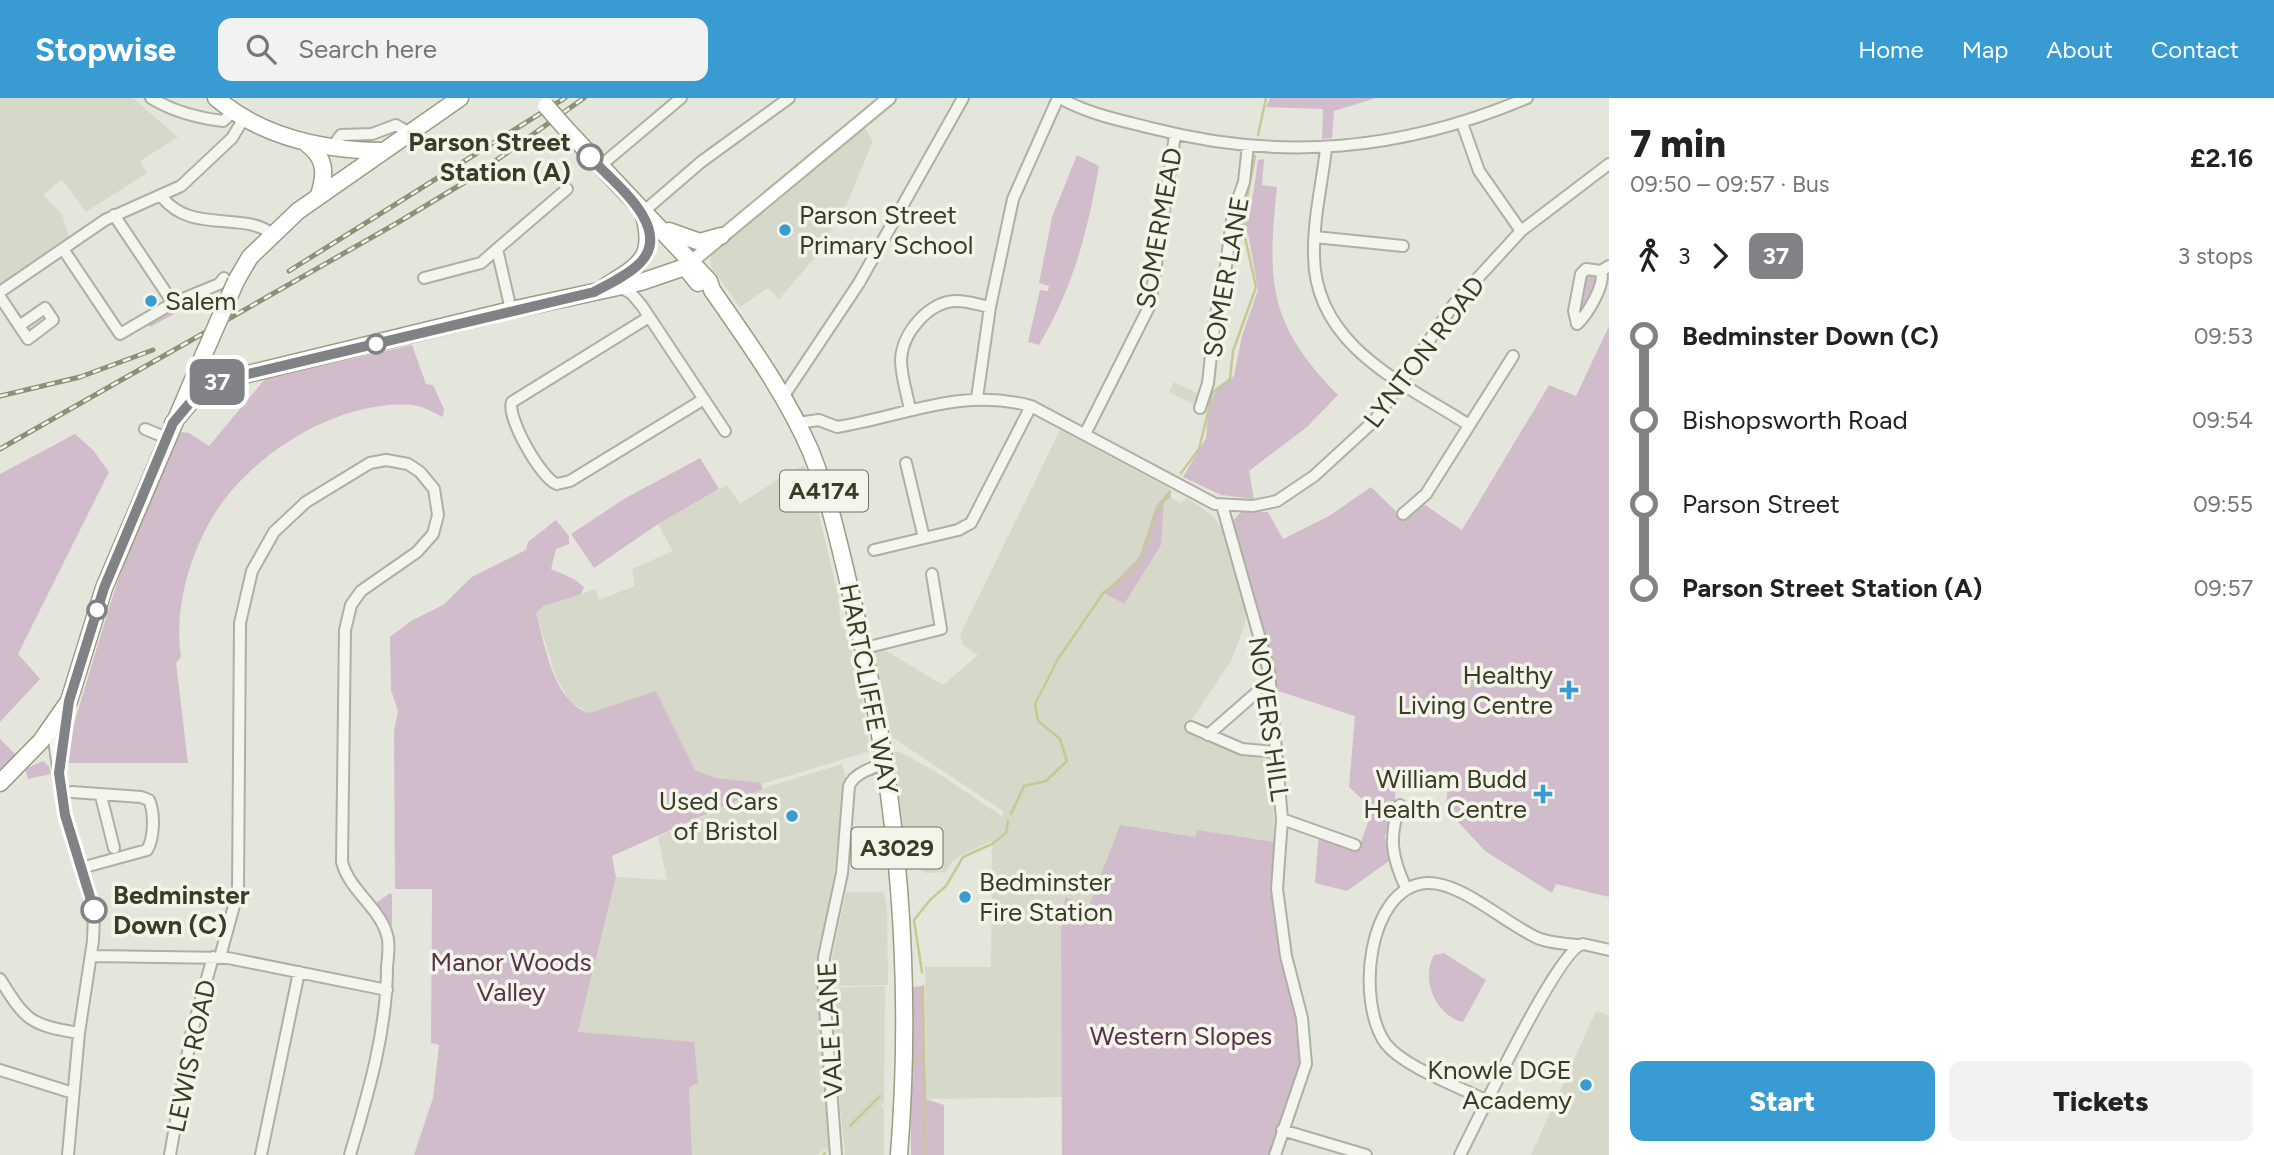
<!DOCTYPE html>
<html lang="en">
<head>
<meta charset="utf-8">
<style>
  body { margin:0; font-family:Figtree,sans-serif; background:#f2f2f2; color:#222; height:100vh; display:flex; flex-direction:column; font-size:26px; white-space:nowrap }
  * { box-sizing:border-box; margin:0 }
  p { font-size:23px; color:#767676 }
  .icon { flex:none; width:38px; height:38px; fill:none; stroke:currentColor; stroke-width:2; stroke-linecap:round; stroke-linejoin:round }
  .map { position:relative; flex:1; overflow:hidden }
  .side { display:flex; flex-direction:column; background:#fff; width:665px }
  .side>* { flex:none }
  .badge { padding:0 14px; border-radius:10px; font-size:24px; line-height:46px }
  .map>.badge { position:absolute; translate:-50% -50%; box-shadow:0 0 0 4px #fff }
  .legs { display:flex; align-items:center; gap:10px; height:77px; padding:0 21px; font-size:23px }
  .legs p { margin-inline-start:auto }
  .summary { display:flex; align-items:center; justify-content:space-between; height:119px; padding:0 21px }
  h1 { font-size:38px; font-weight:800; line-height:52px }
  .action { display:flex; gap:14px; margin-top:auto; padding:14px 21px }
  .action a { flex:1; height:80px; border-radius:14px; background:#389cd3; color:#fff; font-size:28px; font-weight:800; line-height:80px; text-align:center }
  .action a+a { background:#f2f2f2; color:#222 }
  ul { padding:0 21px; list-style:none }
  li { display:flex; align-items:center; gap:24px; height:84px; font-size:26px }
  li i { display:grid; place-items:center; width:10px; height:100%; margin:0 9px; background:currentColor }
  li i::after { content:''; width:18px; height:18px; margin:-9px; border:5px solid; border-radius:50%; background:#fff }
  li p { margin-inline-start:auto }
  li:first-child i { background:linear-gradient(#0000 50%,currentColor 0) }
  li:last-child i { background:linear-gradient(currentColor 50%,#0000 0) }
  header { display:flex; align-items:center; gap:42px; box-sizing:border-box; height:98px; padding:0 35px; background:#389cd3; color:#fff }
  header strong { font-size:33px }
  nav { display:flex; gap:38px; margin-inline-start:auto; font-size:24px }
  .search { width:490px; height:63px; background:#f2f2f2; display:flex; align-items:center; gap:18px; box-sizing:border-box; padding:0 24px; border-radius:14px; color:#767676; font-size:26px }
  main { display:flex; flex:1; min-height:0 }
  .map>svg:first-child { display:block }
  .built { fill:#d6d8c9 }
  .green { fill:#d1bccb }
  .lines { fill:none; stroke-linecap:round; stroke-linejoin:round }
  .stream { stroke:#c7c994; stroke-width:2.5 }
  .minor-casing { stroke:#aeb0a1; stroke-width:14 }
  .major-casing { stroke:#b0b29a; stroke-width:16 }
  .highway-casing { stroke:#9a9d82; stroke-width:19 }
  .minor { stroke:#f3f5ee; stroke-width:10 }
  .major { stroke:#fff; stroke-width:12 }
  .highway { stroke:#fff; stroke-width:16 }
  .rail-casing { stroke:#8d9074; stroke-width:5 }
  .rail { stroke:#f3f4ea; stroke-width:2.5; stroke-dasharray:8; stroke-linecap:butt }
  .highway-bridge-casing { stroke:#9a9d82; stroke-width:19; stroke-linecap:butt }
  .highway-bridge { stroke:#fff; stroke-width:16 }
  .line-1-casing { stroke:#fff; stroke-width:16 }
  .line-1 { stroke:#808285; stroke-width:10 }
  .stop-1-dot { fill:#fff; stroke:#808285; stroke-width:3.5 }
  .poi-dot { fill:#389cd3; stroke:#f3f4ea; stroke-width:2.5 }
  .labels { text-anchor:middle; stroke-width:7; stroke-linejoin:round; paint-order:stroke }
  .shield { fill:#f3f4ea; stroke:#717460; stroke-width:2 }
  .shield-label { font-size:24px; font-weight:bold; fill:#393d25 }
  .stop-label { font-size:26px; font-weight:bold; fill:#393d25; stroke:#f3f4ea; text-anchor:end }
  .poi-label { font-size:26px; fill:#393d25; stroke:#f3f4ea; text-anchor:end }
  .street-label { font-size:26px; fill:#393d25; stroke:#f3f4ea }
  .park-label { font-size:26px; fill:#59314c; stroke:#f3f4ea }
</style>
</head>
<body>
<header>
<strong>Stopwise</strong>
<div class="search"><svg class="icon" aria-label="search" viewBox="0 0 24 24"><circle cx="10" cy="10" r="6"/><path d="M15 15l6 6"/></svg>Search here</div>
<nav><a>Home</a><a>Map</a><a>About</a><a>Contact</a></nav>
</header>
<main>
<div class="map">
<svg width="1609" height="1057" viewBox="0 0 1609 1057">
  <rect width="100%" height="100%" fill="#e5e6db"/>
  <path class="built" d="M 0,0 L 133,0 L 178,39 L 140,63 L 147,75 L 86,114 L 62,81 L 43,97 L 62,116 L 69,139 L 0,186 Z
    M 865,30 L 873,43 L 846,108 L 814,161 L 779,201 L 768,190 L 740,209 L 711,169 L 710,156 Z
    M 1174,284 L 1199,296 L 1197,308 L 1169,294 Z
    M 1060,332 L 1170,391 L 1156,408 L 1139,459 L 1104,495 L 1124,506 L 1161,440 L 1164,403 L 1171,400 L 1180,405 L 1187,400 L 1212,417 L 1221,429 L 1246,513 L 1245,525 L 1232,561 L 1186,630 L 1267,663 L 1272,669 L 1274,744 L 1197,733 L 1195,739 L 1089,809 L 1065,799 L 1061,832 L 1062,999 L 926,1001 L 925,869 L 991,869 L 992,743 L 965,755 L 952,764 L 946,774 L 926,775 L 902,760 L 894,654 L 900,654 L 936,674 L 1003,719 L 1003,713 L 892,639 L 874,553 L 883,551 L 943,587 L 978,557 L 963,547 L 960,537 Z
    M 804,368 L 812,388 L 838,496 L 841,529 L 845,531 L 857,570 L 870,653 L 765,685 L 743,685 L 715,680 L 695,672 L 656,594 L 589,615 L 570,604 L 556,579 L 536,515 L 544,508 L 596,491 L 599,502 L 635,488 L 632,471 L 673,453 L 658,426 L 727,387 L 740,406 L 791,373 Z
    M 842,666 L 845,677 L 832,794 L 819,863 L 830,1010 L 830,1056 L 826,1050 L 818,1057 L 692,1057 L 689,988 L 578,935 L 616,779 L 667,782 L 658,739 L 767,689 Z
    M 846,794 L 883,794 L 887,808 L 888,887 L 830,888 L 832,860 Z
    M 885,888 L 884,1005 L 880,1008 L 884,1009 L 884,1057 L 845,1057 L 828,890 Z
    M 1596,913 L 1609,917 L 1609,1057 L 1531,1057 Z"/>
  <path class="green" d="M 1270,0 L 1376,0 L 1334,13 L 1332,40 L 1322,41 L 1323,11 L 1266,9 Z
    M 1077,57 L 1099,68 C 1088,133 1073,190 1039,247 L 1028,244 L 1040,192 L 1048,193 L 1049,188 L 1039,185 L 1052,119 Z
    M 1264,61 L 1262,87 L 1277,89 C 1267,184 1268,226 1338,297 L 1307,329 L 1249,373 L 1254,401 L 1221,397 L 1183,379 L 1206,340 L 1208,315 L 1216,292 L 1234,278 L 1242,238 L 1258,192 L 1249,140 L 1242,122 L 1253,97 L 1258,62 Z
    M 1590,174 L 1599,182 L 1584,213 L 1579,209 L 1585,178 Z
    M 186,205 L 195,205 L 150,229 L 148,226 Z
    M 1609,228 L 1609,799 L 1556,786 L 1552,795 L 1485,753 L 1446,711 L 1448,683 L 1396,678 L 1395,706 L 1385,738 L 1389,763 L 1347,793 L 1315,785 L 1319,734 L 1358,752 L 1373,711 L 1349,689 L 1355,618 L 1275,592 L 1267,544 L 1231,425 L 1241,414 L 1268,414 L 1283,441 L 1329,418 L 1371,389 L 1404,421 L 1422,405 L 1462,432 L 1549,287 L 1576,298 Z
    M 412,247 L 426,286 L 433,287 L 444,311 L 443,319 C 434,315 423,308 413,307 C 340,301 254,354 215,415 C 189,457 174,511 181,559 L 176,565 L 188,665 L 69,665 L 65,668 L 65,655 C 99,548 126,433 181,334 L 189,335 L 209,348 L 265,281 Z
    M 75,336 L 93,352 L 109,374 L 18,556 L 40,581 L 0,624 L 0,376 Z
    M 700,360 L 719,391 L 658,426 L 594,470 L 571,436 L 624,401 Z
    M 1170,391 L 1171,400 L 1164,403 L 1161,447 L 1124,506 L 1104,495 L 1139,459 L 1156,408 Z
    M 556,422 L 569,438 L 569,446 L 556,451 L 551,471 L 574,481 L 584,489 L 581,496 L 544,508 L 536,515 C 545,546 553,604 589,615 L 656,593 L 695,672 L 715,680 L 761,685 L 763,691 L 612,758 L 616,779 L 578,934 L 694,944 L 698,985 L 689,989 L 692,1057 L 414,1057 L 433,1000 L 439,947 L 431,945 L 432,791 L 395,791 L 394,633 L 398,613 L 391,592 L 390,539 L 411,523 L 443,507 L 472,479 L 526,452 L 528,444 Z
    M 0,641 L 17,658 L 0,676 Z
    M 43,663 L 49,668 L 51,676 L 28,681 L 25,671 Z
    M 1120,727 L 1195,739 L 1197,732 L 1274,744 L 1277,835 L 1300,921 L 1302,967 L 1271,1057 L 1062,1057 L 1061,832 L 1065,799 L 1089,808 Z
    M 390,795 L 392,797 L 392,829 L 376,805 Z
    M 1444,855 L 1486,882 L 1463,924 C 1436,918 1420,881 1434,857 Z
    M 923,888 L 926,1001 L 944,1007 L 944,1057 L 911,1057 L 910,889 Z"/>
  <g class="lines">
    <path class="stream" d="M 1258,37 L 1266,0
      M 1181,375 L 1199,351 L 1213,294 L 1230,281 L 1233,253 L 1256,189 L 1240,117 L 1247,100 L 1255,58
      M 1011,716 L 1024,688 L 1046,683 L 1067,663 L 1060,641 L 1038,623 L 1035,606 L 1058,561 L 1104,494 L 1132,474 L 1142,458 L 1156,414 L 1170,394
      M 922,874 L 914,822 L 930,802 L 946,788 L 963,759 L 992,746 L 1006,735 L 1008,723
      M 924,955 L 925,1057
      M 913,965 L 924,955 L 923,888
      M 850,1028 L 880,998
      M 823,1057 L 825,1055"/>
    <g class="minor-casing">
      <path id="minor" d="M 151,0 C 174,14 197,20 223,23 L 233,14
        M 1060,0 C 1088,16 1119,22 1151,30 C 1282,64 1402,53 1527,0
        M 1462,25 L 1479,73 L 1521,133
        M 332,49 L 341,37 L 372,36 L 396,27 L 410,35
        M 1326,51 C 1322,86 1313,122 1314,158 C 1315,248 1403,285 1469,327
        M 599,69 L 681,0
        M 162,99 C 191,136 242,113 273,136
        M 643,114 L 701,64 L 789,0
        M 114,117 L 173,205
        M 1315,139 L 1403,148
        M 63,151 L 120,236 L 173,205 L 219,186 L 224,180
        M 1601,173 C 1606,186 1587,217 1577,226 L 1574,213 L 1581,176 L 1586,171 L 1601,173 L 1609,168
        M 424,180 L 481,165 L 497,151
        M 619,189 L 631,195 L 642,208 L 725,333
        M 0,194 L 105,122 L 181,88 L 232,40 L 244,20
        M 0,199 L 28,241 L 53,222 L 45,210 L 19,228
        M 511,212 L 497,151 L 567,91
        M 649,219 L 512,304 C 506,319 542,382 557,386 L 570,383 L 704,301
        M 783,299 L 859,185 L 963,0
        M 977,300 L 990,209 L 1013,101 L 1058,0
        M 1200,310 L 1208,285 L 1215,220 L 1224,182 L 1233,115 L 1244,84 L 1248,47
        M 910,311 C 907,296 901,278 901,262 C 902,235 929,203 957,203 C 968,203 979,207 990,209
        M 797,325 L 819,322 L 837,329 C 905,318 960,289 1031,308 L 1215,406 L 1253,408 L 1277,403 L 1314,378 L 1375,322 L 1454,206 L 1521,133 L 1609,66
        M 145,331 L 167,340
        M 1085,336 L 1150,207 L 1175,37
        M 906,365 L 924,440
        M 1222,407 L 1269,573 L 1282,721 L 1277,791 L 1286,858 L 1302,920 L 1306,966 L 1275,1057
        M 1403,416 L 1426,396 L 1513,258
        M 874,452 L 958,432 L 971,425 L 1031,308
        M 865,550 L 941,531 L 932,476
        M 52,629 L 65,717 L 94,816 L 93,843 L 79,935 L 68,1057
        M 1191,629 L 1242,651 L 1274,654
        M 1208,637 L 1256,595
        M 60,661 L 68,608
        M 72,694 L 141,699 L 149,702 C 155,715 154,741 147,752 L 81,770
        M 101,698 L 114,750
        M 1400,707 C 1388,740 1392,760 1406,790
        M 1282,721 L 1355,747
        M 92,858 L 228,860 L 387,892
        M 220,859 L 238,793 L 240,525 L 252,473 L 274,434 L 306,404 L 370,365 L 386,362 L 408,366 L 420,374 L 434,391 L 438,417 L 433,436 L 417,454 L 361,493 L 351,507 L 345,532 L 342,764 C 349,792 380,810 387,837 C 390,846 388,859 387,869 C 387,933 368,996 350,1057
        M 0,881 C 26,923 30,927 79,935
        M 0,972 L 73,995
        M 1487,1003 C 1460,989 1404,969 1386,946 C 1356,906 1366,789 1427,785 C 1461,783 1508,828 1540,841 C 1552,845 1565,846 1577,847
        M 1282,1032 L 1366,1057
        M 170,1057 L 191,937 L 213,859
        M 261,1057 L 299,874
        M 836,1057 L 823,882 L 824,859 L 842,775 L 849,688 C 854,675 875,668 887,666
        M 1460,1057 C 1476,1026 1558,851 1583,846 L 1609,852"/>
    </g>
    <g class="major-casing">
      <path id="major" d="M 685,169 L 889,0"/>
    </g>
    <g class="highway-casing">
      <path id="highway" d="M 216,0 C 262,39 321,52 381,53
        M 567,32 L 709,183 L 712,192 C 748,244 786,296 811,354 C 829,399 840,449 851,496 C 896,679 914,868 899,1057
        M 306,45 C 326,60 326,75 319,97
        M 669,133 L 700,144 L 721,138
        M 236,183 L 250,159 L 298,113 L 460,0
        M 606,188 C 642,166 656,158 643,114
        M 173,325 L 199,294 L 219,283 L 511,212 L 641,184 L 685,169 L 698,185
        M 0,685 L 41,643 L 69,603 L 104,490 L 204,256"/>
    </g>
    <use href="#minor" class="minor"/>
    <use href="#major" class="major"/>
    <use href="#highway" class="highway"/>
    <g class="rail-casing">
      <path id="rail" d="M 289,173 L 565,0
        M 0,298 L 80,279 L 153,252
        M 0,351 L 397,125 L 470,81 L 584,0"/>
    </g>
    <use href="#rail" class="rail"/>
    <g class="highway-bridge-casing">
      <path id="highway-bridge" d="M 546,8 L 567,32
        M 204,256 L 236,183"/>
    </g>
    <use href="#highway-bridge" class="highway-bridge"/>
  </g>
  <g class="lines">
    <g class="line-1-casing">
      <path id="line-1" d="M 94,812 L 65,717 L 59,675 L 69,603 L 104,490 L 173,325 L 199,294 L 219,283 L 594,194 C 609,186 628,177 640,165 C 675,129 611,83 590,59"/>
    </g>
    <use href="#line-1" class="line-1"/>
  </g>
  <g class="stop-1-dot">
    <circle cx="590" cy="59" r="12"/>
    <circle cx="376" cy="246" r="9"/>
    <circle cx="97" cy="512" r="9"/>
    <circle cx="94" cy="812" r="12"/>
  </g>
  <g class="poi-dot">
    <circle cx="785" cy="132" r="7"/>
    <circle cx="151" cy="203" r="7"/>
    <path d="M1565.5 581.5h7v7h7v7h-7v7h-7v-7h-7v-7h7z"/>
    <path d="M1539.5 685.5h7v7h7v7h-7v7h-7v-7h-7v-7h7z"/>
    <circle cx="792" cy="718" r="7"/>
    <circle cx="965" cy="799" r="7"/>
    <circle cx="1586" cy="987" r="7"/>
  </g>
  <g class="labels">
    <g class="shield">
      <rect x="780" y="372.5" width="88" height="41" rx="5"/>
      <rect x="851.5" y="729.5" width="91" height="41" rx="5"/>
    </g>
    <g class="shield-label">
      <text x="824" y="401">A4174</text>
      <text x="897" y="758">A3029</text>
    </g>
    <g class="stop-label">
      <text x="571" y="53">Parson Street<tspan x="571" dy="30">Station (A)</tspan></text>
      <text x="113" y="806" text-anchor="start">Bedminster<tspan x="113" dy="30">Down (C)</tspan></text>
    </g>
    <g class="poi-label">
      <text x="799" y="126" text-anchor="start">Parson Street<tspan x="799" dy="30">Primary School</tspan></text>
      <text x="165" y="212" text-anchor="start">Salem</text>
      <text x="1553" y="586">Healthy<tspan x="1553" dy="30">Living Centre</tspan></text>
      <text x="1527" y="690">William Budd<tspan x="1527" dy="30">Health Centre</tspan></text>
      <text x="778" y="712">Used Cars<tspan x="778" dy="30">of Bristol</tspan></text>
      <text x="979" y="793" text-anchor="start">Bedminster<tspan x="979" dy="30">Fire Station</tspan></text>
      <text x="1572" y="981">Knowle DGE<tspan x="1572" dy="30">Academy</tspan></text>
    </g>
    <g class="street-label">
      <text transform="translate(1159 130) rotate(-80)" y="9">SOMERMEAD</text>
      <text transform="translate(1226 179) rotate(-80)" y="9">SOMER LANE</text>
      <text transform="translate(1424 254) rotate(-53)" y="9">LYNTON ROAD</text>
      <text transform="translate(869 591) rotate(79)" y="9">HARTCLIFFE WAY</text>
      <text transform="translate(1269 621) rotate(82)" y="9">NOVERS HILL</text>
      <text transform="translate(830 932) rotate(-93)" y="9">VALE LANE</text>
      <text transform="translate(191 958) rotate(-78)" y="9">LEWIS ROAD</text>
    </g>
    <g class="park-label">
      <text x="511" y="873">Manor Woods<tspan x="511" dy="30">Valley</tspan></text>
      <text x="1181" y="947">Western Slopes</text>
    </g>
  </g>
</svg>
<b class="badge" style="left:217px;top:284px;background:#808285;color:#fff">37</b>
</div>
<section class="side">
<div class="summary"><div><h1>7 min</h1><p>09:50 – 09:57 · Bus</p></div><b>£2.16</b></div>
<div class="legs"><svg class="icon" aria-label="walk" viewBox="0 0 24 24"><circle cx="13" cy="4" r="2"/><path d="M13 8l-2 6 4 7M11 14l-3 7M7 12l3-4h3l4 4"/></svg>3<svg class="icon" aria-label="forward" viewBox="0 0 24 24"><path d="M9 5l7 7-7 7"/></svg><b class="badge" style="background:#808285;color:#fff">37</b><p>3 stops</p></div>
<ul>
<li><i style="color:#808285"></i><b>Bedminster Down (C)</b><p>09:53</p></li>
<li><i style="color:#808285"></i><span>Bishopsworth Road</span><p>09:54</p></li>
<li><i style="color:#808285"></i><span>Parson Street</span><p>09:55</p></li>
<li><i style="color:#808285"></i><b>Parson Street Station (A)</b><p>09:57</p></li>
</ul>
<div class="action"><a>Start</a><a>Tickets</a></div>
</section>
</main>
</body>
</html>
